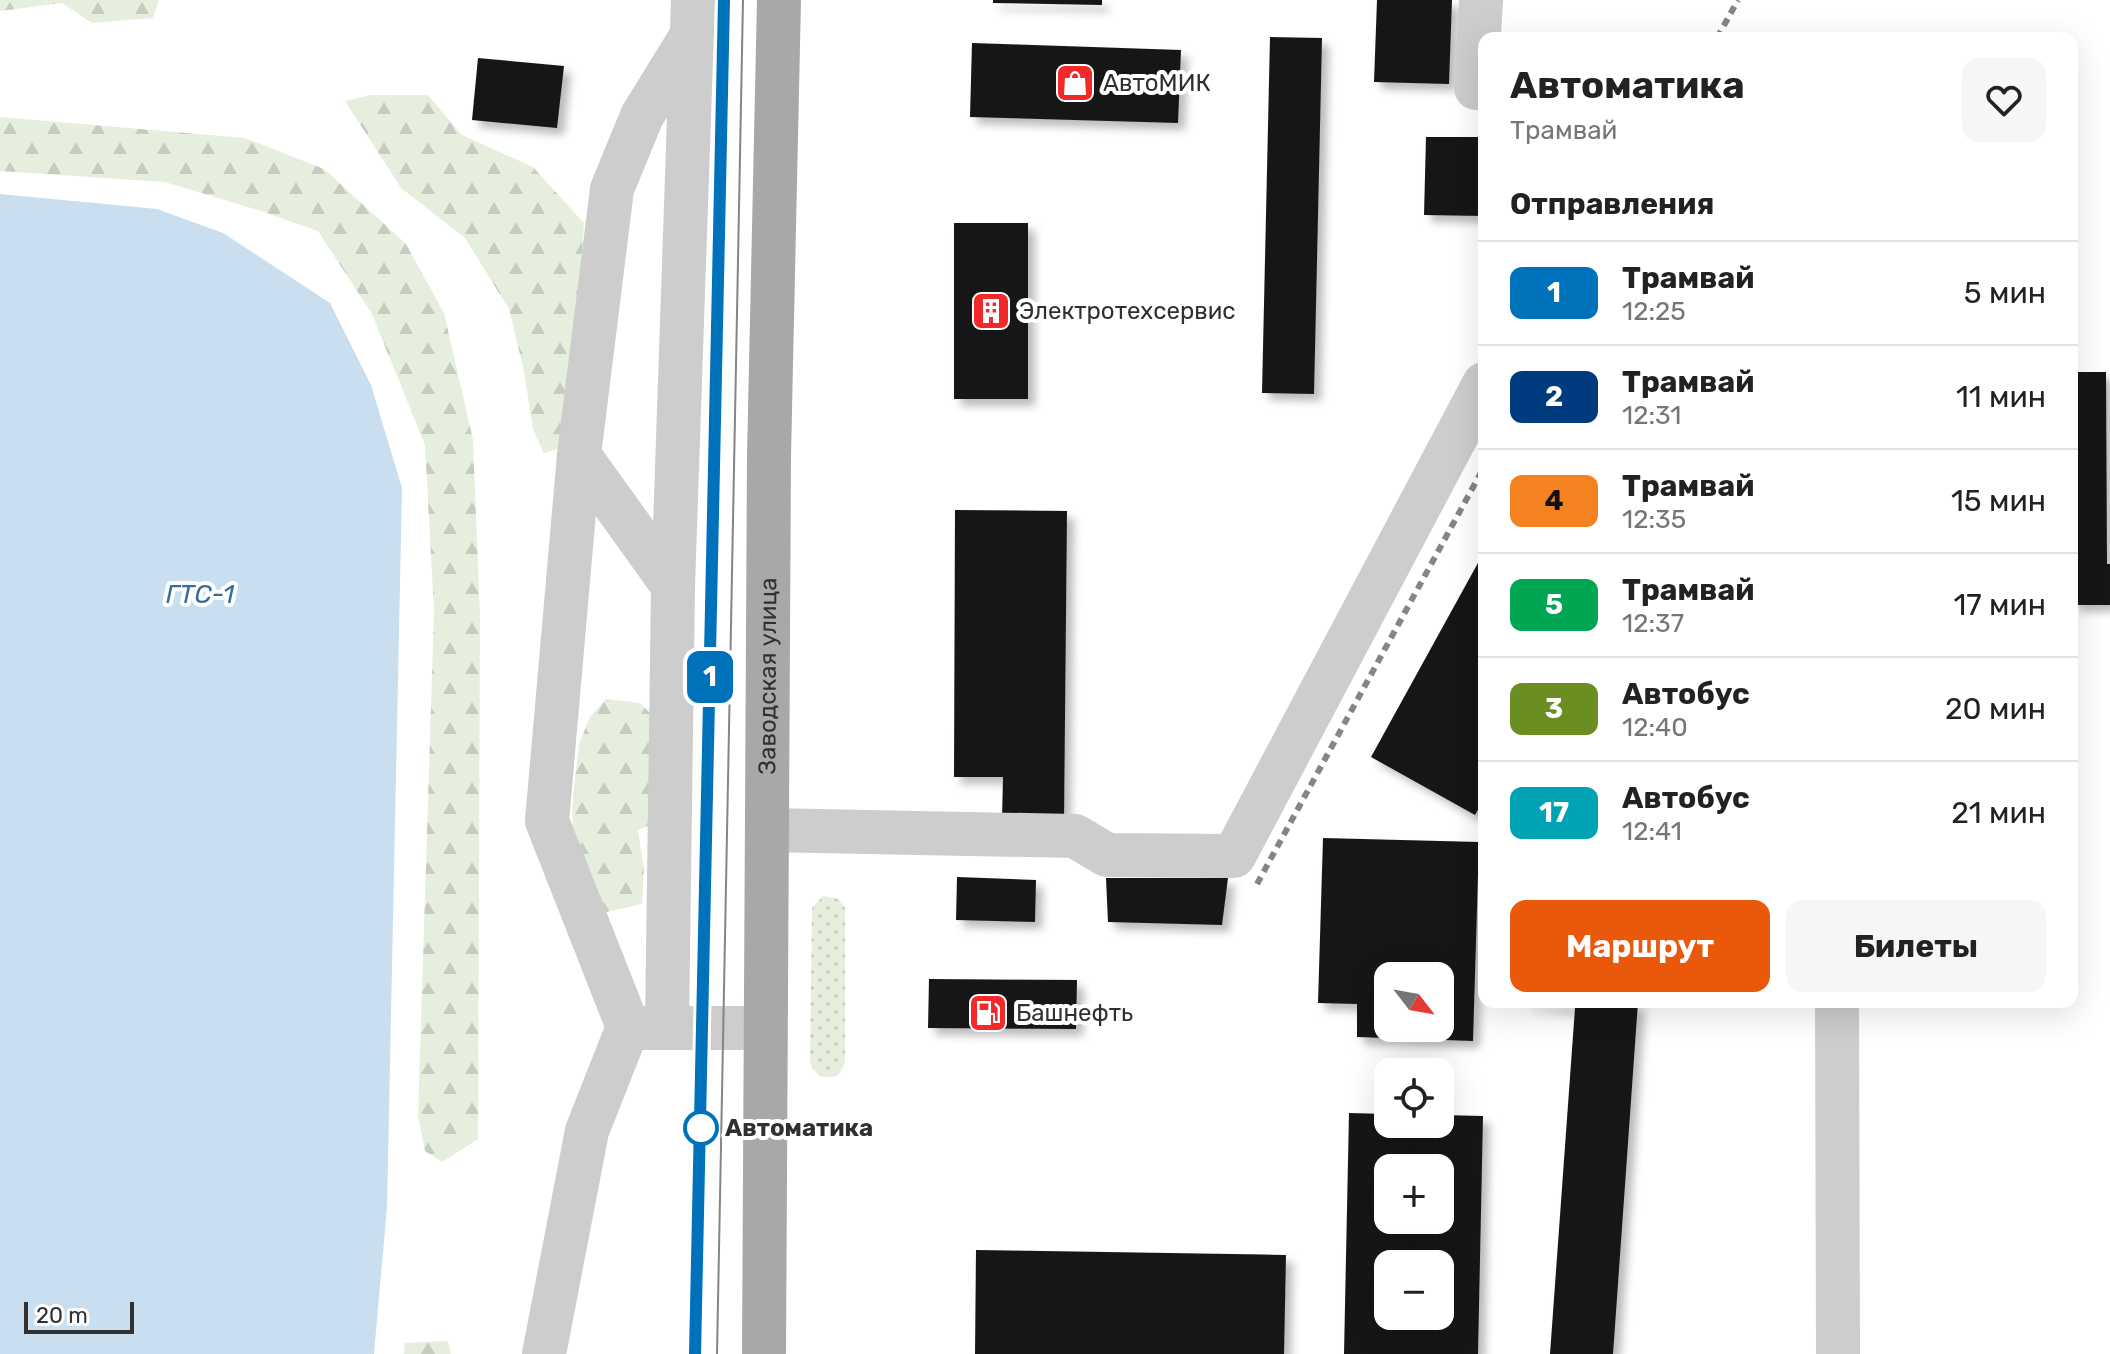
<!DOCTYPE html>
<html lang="ru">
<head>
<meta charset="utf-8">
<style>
  body { margin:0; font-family:Rubik,sans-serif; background:#f6f6f6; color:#222; height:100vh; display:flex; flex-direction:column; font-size:30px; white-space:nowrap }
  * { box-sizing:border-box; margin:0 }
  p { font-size:26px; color:#767676 }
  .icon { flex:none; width:44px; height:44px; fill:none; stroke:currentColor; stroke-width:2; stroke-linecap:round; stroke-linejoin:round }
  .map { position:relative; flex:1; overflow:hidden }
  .panel { position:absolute; left:1478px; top:32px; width:600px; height:976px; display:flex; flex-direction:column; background:#fff; border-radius:16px; box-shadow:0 8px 32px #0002 }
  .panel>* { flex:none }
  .badge { padding:0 16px; border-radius:12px; font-size:28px; line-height:52px }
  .needle { width:52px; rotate:121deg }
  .buttons { position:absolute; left:1374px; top:962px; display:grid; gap:16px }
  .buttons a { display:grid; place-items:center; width:80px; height:80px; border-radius:16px; background:#fff; box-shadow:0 8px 32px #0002; font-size:40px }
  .scale { position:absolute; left:24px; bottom:20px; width:110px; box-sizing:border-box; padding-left:8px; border:4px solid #303030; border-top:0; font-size:22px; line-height:28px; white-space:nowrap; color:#303030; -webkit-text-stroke:6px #fff; paint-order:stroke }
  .map>.badge { position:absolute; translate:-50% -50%; box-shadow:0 0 0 4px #fff }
  h2 { padding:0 32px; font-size:30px; line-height:72px }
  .round { display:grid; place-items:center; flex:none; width:84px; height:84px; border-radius:16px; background:#f6f6f6 }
  .head { display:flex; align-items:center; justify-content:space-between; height:136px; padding:0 32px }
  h1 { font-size:38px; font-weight:700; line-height:60px }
  .action { display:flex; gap:16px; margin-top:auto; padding:16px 32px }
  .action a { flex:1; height:92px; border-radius:16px; background:#ea580c; color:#fff; font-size:32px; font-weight:700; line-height:92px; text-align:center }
  .action a+a { background:#f6f6f6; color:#222 }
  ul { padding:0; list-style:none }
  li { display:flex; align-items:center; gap:24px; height:104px; padding:0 32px; border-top:2px solid #e0e0e0 }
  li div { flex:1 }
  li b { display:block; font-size:30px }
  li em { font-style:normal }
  li .badge { min-width:88px; font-weight:700; text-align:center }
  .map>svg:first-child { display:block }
  .green { fill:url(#green-dots) }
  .forest { fill:url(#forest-firs) }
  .water { fill:#c9deef }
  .building { fill:#171717; fill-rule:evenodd; filter:url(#shadow) }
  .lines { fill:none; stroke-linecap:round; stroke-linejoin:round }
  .minor { stroke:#cdcdcd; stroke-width:44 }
  .major { stroke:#a8a8a8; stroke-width:44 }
  .tram { stroke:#858585; stroke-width:2 }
  .rail { stroke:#858585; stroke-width:6; stroke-dasharray:8 6; stroke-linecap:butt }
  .line-casing { stroke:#fff; stroke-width:18 }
  .line { stroke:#0072bc; stroke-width:12 }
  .stop-dot { fill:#fff; stroke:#0072bc; stroke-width:4 }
  .labels { text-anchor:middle; stroke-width:8; stroke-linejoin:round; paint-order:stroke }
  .poi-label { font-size:24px; fill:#303030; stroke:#fff; text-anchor:start }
  .street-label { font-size:24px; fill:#303030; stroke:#fff }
  .stop-label { font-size:24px; font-weight:bold; fill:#303030; stroke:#fff; text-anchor:start }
  .water-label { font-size:26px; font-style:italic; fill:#386d99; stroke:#fff }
</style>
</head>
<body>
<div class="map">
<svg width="2110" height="1354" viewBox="0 0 2110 1354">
  <defs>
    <pattern id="green-dots" width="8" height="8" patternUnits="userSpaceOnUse" patternTransform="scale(2)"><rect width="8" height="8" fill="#e6eede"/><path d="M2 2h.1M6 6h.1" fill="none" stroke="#c6ccbf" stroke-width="1.8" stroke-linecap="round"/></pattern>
    <pattern id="forest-firs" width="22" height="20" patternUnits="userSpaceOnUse" patternTransform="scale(2)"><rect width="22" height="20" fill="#e6eede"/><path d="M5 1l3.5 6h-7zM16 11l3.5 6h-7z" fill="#c6ccbf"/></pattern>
    <filter id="shadow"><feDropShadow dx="7" dy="7" stdDeviation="4" flood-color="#0004"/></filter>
  </defs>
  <rect width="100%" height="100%" fill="#fff"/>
  <path class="green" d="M 823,896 L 839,899 L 845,908 L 845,1062 L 840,1073 C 826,1082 814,1076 810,1061 L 812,908 Z"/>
  <path class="forest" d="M 0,0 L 159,0 L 153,18 L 92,23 L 62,3 L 0,11 Z
    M 371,95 L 428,95 L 462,135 L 533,167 L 584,223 L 569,445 L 544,453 L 533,430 L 524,371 L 509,309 L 465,238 L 401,188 L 345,101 Z
    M 0,117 L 245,138 L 324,169 L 406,244 L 444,313 L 473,440 L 480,616 L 478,1139 L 442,1162 L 425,1151 L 418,1117 L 434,612 L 425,445 L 372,314 L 318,231 L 261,211 L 165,182 L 0,171 Z
    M 606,699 L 640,703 L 661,724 L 662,820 L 638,830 L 644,869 L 642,904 L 602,913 L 572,838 L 573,796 L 579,744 L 590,717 Z
    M 448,1341 L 451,1354 L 404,1354 L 405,1343 Z"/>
  <path class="water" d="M 0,194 L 157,209 L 223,233 L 330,303 L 371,385 L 402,488 L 387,1207 L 374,1354 L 0,1354 Z"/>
  <path class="building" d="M 993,0 L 1102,0 L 1102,5 L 993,3 Z
    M 1377,0 L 1452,0 L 1449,84 L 1374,82 Z
    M 1270,37 L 1322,38 L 1314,394 L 1262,393 Z
    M 972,43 L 1181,50 L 1178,123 L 970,117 Z
    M 478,58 L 564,66 L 557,128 L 472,120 Z
    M 1478,113 L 1484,113 L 1484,216 L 1424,215 L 1426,137 L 1478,137 Z
    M 954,223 L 1028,223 L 1028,399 L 954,399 Z
    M 2072,372 L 2106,372 L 2107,564 L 2110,564 L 2110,605 L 2072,605 Z
    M 955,510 L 1067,511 L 1064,821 L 1002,820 L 1003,777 L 954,777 Z
    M 1484,552 L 1484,799 L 1475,815 L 1371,757 Z
    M 1323,838 L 1479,842 L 1473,1041 L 1357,1037 L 1357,1004 L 1318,1003 ZM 1388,976 L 1440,976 L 1440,1028 L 1388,1028 Z
    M 957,877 L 1036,880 L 1035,922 L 956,920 Z
    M 1106,878 L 1228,878 L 1222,925 L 1108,922 Z
    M 929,979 L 1077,980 L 1076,1029 L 928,1028 Z
    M 1526,1002 L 1638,1002 L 1613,1354 L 1550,1354 L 1575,1008 L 1526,1004 Z
    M 1349,1113 L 1388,1114 L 1388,1124 L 1440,1124 L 1440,1115 L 1483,1116 L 1478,1354 L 1344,1354 ZM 1388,1168 L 1440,1168 L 1440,1220 L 1388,1220 ZM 1388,1264 L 1440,1264 L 1440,1316 L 1388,1316 Z
    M 976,1250 L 1286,1255 L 1284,1354 L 975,1354 Z"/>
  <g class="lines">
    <path class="minor" d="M 1476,88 L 1481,0
      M 579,455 L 673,586
      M 767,830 L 1075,836 L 1107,855 L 1234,856 L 1484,384
      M 1837,1002 L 1838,1354
      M 638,1028 L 765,1028
      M 667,1028 L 673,586 L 693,0
      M 544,1354 L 587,1131 L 628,1027 L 547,821 L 579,455 L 612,189 L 642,116 L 692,35"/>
    <path class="major" id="s1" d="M 764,1354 L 769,456 L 779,0"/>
    <path class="tram" d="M 695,1354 L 724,0
      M 717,1354 L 743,0"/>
    <path class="rail" d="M 1717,38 L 1738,0
      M 1257,884 L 1484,467"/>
  </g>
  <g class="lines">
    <g class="line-casing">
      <path id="line" d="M 695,1354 L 724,0"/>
    </g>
    <use href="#line" class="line"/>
  </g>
  <defs>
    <g id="shop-square" transform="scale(2)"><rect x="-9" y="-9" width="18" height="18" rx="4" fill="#f1292b" stroke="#fff"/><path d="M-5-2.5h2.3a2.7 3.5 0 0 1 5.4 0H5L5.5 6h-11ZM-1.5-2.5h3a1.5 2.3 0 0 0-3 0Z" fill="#fff"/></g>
    <g id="building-square" transform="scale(2)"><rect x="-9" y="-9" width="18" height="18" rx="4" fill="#f1292b" stroke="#fff"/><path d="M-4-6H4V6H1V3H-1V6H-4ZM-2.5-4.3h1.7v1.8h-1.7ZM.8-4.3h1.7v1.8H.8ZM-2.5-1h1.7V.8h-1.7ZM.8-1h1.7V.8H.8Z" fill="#fff"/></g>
    <g id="fuel-square" transform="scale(2)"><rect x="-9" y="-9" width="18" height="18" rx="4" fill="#f1292b" stroke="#fff"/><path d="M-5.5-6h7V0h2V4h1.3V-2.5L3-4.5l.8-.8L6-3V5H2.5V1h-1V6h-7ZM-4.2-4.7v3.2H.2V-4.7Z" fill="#fff"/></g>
  </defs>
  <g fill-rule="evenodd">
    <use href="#shop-square" x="1075" y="83"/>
    <use href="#building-square" x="991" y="311"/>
    <use href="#fuel-square" x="988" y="1013"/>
  </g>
  <circle class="stop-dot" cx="701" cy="1128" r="16"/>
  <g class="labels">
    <g class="poi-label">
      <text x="1103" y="91">АвтоМИК</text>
      <text x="1019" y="319">Электротехсервис</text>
      <text x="1016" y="1021">Башнефть</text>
    </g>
    <g class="street-label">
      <text dy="8" stroke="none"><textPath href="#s1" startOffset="678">Заводская улица</textPath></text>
    </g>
    <g class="stop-label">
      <text x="725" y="1136">Автоматика</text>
    </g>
    <g class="water-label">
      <text x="200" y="603">ГТС-1</text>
    </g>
  </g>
</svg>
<div class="buttons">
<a><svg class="needle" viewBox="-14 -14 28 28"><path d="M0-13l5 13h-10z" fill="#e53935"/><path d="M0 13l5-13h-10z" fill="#767676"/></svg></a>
<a><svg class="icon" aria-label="locate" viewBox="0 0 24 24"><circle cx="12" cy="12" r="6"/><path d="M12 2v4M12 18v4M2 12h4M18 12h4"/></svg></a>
<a>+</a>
<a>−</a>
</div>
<div class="scale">20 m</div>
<b class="badge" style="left:710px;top:677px;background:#0072bc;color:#fff">1</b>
<section class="panel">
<div class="head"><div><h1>Автоматика</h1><p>Трамвай</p></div><a class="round"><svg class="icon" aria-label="heart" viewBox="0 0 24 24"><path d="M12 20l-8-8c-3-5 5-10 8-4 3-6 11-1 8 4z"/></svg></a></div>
<h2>Отправления</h2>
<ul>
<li><span class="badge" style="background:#0072bc;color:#fff">1</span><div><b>Трамвай</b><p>12:25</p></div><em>5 мин</em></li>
<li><span class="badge" style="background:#003b80;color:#fff">2</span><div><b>Трамвай</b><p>12:31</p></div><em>11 мин</em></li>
<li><span class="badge" style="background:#f58220;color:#111">4</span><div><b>Трамвай</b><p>12:35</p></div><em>15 мин</em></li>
<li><span class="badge" style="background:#00a651;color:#fff">5</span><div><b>Трамвай</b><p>12:37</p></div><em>17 мин</em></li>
<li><span class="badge" style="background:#6b8e23;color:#fff">3</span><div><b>Автобус</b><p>12:40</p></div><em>20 мин</em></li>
<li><span class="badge" style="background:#00a3b4;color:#fff">17</span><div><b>Автобус</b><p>12:41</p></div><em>21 мин</em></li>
</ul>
<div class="action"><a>Маршрут</a><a>Билеты</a></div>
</section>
</div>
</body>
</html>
